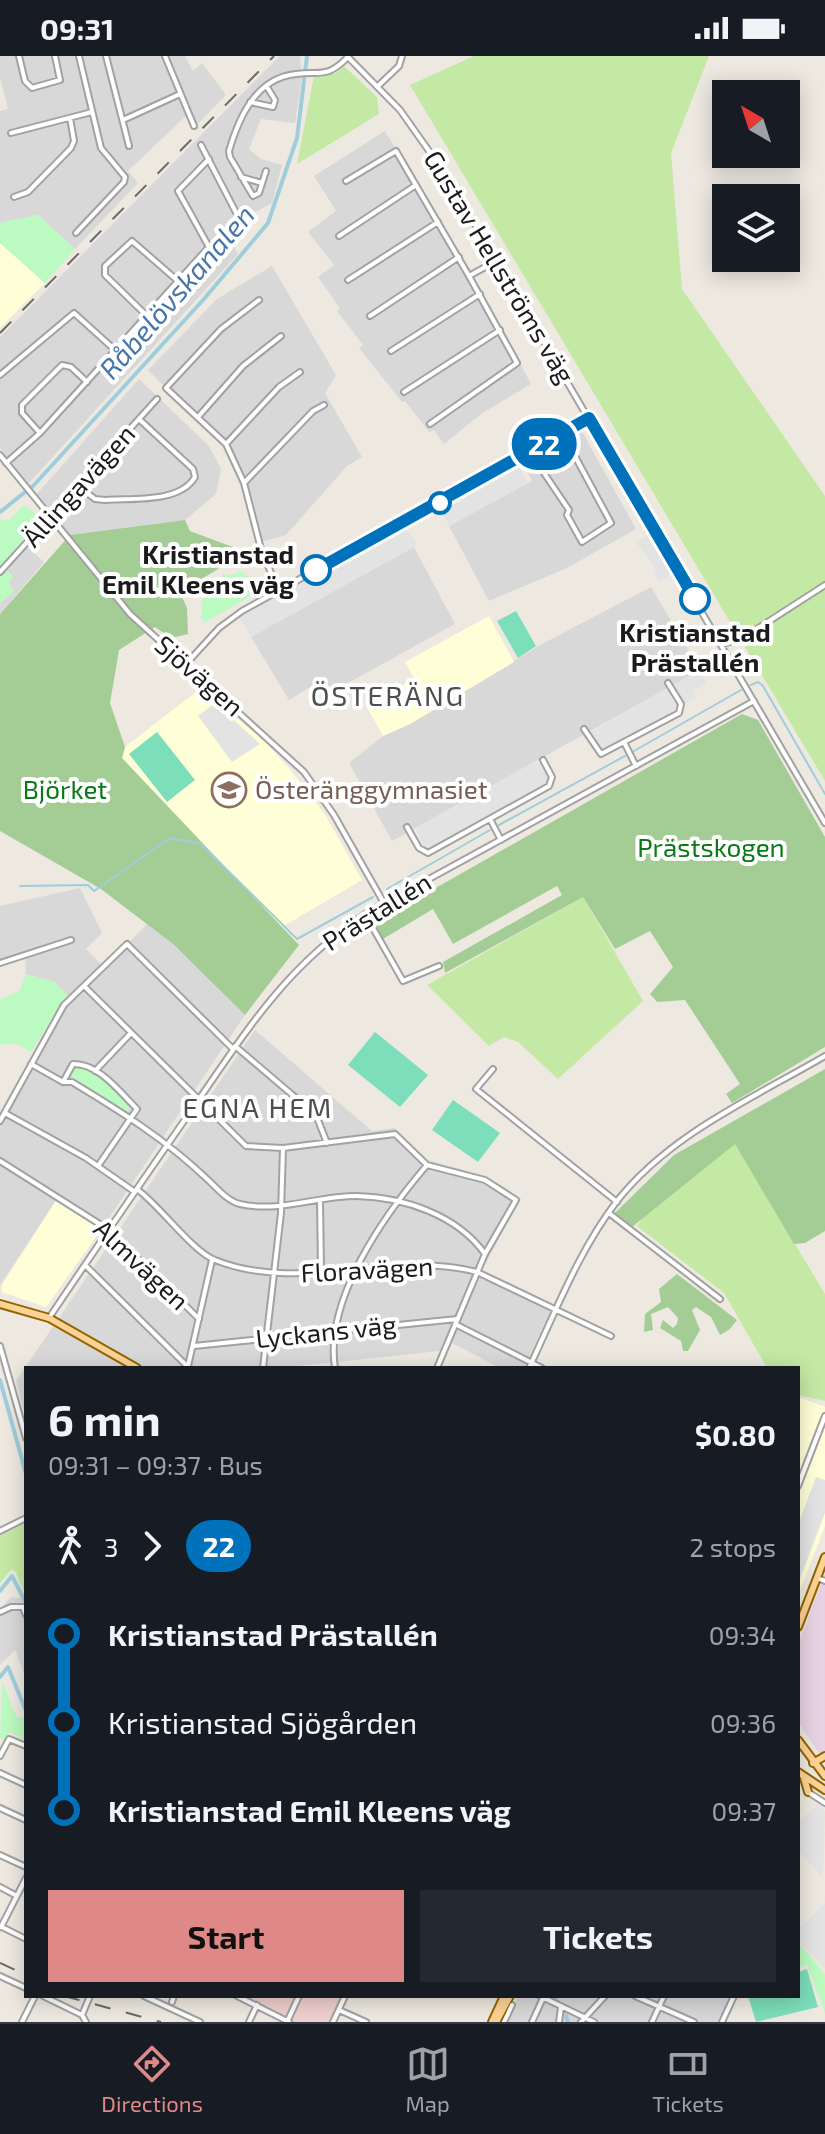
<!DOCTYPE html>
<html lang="en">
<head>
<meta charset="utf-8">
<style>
  body { margin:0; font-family:"Exo 2",sans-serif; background:#242831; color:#f1f3f6; height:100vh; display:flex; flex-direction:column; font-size:30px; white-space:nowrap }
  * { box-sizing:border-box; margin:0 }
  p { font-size:26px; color:#9ea1a6 }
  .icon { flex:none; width:44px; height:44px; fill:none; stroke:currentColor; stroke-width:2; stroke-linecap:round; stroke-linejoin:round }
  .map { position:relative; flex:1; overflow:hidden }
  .panel { position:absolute; left:24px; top:1310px; width:776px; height:632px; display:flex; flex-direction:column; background:#171b24; border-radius:0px; box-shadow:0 4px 20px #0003 }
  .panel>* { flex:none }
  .badge { padding:0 16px; border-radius:26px; font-size:28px; line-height:52px }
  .needle { width:52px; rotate:321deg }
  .tools { position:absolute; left:712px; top:24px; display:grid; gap:16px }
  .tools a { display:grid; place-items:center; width:88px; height:88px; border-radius:0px; background:#171b24; box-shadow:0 4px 20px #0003; font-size:40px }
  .map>.badge { position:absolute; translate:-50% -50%; box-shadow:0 0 0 4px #fff }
  .legs { display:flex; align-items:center; gap:12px; height:88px; padding:0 24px; font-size:26px }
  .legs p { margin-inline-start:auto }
  .summary { display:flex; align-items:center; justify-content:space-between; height:136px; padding:0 24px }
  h1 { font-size:44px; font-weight:700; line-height:60px }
  .primary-button { display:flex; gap:16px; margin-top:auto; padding:16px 24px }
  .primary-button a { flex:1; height:92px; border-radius:0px; background:#de8887; color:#111; font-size:32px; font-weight:700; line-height:92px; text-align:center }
  .primary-button a+a { background:#242831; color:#f1f3f6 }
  ul { padding:0 24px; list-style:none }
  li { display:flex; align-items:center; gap:28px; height:88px; font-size:30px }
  li i { display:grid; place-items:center; width:12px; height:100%; margin:0 10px; background:currentColor }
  li i::after { content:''; width:20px; height:20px; margin:-10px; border:6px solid; border-radius:50%; background:#171b24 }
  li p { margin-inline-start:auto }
  li:first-child i { background:linear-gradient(#0000 50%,currentColor 0) }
  li:last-child i { background:linear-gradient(currentColor 50%,#0000 0) }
  .status { display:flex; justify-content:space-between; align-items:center; height:56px; padding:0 40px; background:#171b24; direction:ltr }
  .status svg { height:22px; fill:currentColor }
  .tabs { display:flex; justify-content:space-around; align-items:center; height:112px; border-top:2px solid #363941; background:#171b24; font-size:22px; color:#9ea1a6 }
  .tabs a { display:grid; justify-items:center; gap:4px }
  .tabs .selected { color:#de8887 }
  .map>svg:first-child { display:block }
  .residential { fill:#d9d8d8 }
  .commercial { fill:#efd0ce }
  .industrial { fill:#e6d2e2 }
  .education { fill:#feffd7 }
  .grass { fill:#c4e9a4 }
  .forest { fill:#a3cd94 }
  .park { fill:#bbfac1 }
  .pitch { fill:#7cdebb }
  .parking { fill:#e3e3e3 }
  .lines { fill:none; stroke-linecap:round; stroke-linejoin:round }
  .stream { stroke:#9fcddc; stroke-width:2 }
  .canal { stroke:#9fcddc; stroke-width:4 }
  .minor-casing { stroke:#a2a2a2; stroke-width:8 }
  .major-casing { stroke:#926500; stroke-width:10 }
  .minor { stroke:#fff; stroke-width:4 }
  .major { stroke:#fdd395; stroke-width:6 }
  .rail { stroke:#696969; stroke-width:2; stroke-dasharray:16 16; stroke-linecap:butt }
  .line-1-casing { stroke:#fff; stroke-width:18 }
  .line-1 { stroke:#0072bc; stroke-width:12 }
  .stop-1-dot { fill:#fff; stroke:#0072bc; stroke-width:4 }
  .labels { text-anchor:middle; stroke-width:8; stroke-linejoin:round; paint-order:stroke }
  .street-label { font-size:26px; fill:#1b1b1b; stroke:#fff }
  .stop-label { font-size:26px; font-weight:bold; fill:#1b1b1b; stroke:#fff; text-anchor:end }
  .park-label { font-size:26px; fill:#0a7916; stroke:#fff }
  .education-label { font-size:26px; fill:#785e54; stroke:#fff; text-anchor:start }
  .water-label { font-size:28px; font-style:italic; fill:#4776ab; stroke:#fff }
  .neighbourhood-label { font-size:28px; letter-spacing:2px; fill:#4e4e4e; stroke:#fff }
</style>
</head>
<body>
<div class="status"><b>09:31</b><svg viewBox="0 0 49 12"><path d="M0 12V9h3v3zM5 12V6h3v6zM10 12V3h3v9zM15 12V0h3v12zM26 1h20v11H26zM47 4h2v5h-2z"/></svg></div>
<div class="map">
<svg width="825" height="1966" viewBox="0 0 825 1966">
  <rect width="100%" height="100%" fill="#ede9e0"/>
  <path class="residential" d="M 0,0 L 185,0 L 193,15 L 202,7 L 226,39 L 194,72 L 187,59 L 128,115 L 138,127 L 75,193 L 38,159 L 0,167 L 0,55 L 8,53 L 0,21 Z
    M 280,0 L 300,0 L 302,21 L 295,67 L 261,63 L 249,93 L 261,103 L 282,109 L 272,147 L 247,161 L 252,171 L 230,183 L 238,198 L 28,428 L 0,392 L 0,281 Z
    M 385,75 L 469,212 L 531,328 L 481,358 L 444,388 L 434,374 L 429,376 L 405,345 L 402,346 L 359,292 L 363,289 L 337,255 L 340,252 L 318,221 L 334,209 L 308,176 L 336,155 L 314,120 Z
    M 272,210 L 336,319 L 325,337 L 362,401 L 347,410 L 286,479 L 257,487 L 240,425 L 222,388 L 148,314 L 217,243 Z
    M 139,323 L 209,390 L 221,413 L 216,438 L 185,464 L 70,479 L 36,439 Z
    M 580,372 L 636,473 L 567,512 L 489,545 L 449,470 L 532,425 L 523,404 Z
    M 23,487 L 44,506 L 0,558 L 0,511 Z
    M 414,491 L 455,568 L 330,637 L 312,630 L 289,644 L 251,581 Z
    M 651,531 L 700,614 L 392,785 L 349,707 L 383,680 L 410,668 L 540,589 Z
    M 80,832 L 102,877 L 86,893 L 105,912 L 147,868 L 173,888 L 245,959 L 105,1168 L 59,1140 L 0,1229 L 0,1069 L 71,945 L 55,926 L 26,918 L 25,898 L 0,904 L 0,850 Z
    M 255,974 L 372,1075 L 395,1072 L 428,1104 L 485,1120 L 521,1143 L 479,1219 L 551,1254 L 524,1312 L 500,1312 L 452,1287 L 449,1294 L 278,1312 L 26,1312 L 26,1362 L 16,1325 Z
    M 11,1541 L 22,1542 L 26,1551 L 26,1623 L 15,1594 L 0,1609 L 0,1553 Z
    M 518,1940 L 730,1940 L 717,1966 L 506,1966 Z"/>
  <path class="commercial" d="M 232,1940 L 343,1940 L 331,1966 L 289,1966 Z"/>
  <path class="industrial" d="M 825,1517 L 825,1706 L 798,1666 L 798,1589 Z"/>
  <path class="education" d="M 0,187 L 45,227 L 0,272 Z
    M 489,560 L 514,606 L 410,668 L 383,680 L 366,650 L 414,623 L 405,606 Z
    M 201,632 L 263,684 L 289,712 L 324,757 L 362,824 L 282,871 L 122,702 L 125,691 Z
    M 57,1143 L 103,1171 L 46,1251 L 2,1236 L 2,1229 Z
    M 798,1341 L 825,1351 L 825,1470 L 798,1540 Z"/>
  <path class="grass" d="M 474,0 L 709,0 L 671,97 L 682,233 L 825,440 L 825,725 L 410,29 Z
    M 344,10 L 377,41 L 379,58 L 297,108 L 314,20 L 336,17 Z
    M 583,841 L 643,945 L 558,1023 L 518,986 L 504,981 L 489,990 L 427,929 Z
    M 735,1088 L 825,1238 L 825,1345 L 798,1339 L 798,1312 L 767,1312 L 724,1237 L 637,1170 L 676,1121 Z
    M 26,1467 L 26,1540 L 15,1515 L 11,1514 L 0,1527 L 0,1479 Z"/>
  <path class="forest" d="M 185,464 L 190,475 L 238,493 L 218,513 L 180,536 L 187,552 L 188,578 L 171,582 L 155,571 L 119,594 L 110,647 L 125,691 L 122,702 L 299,889 L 245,959 L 173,888 L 101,833 L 0,775 L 0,558 L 70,479 Z
    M 742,658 L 758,664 L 825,781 L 825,991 L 732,1047 L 726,1038 L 740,1028 L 685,944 L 657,946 L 650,938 L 673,911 L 650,875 L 615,893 L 583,841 L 445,917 L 443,906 L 562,839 L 557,830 L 453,888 L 433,853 L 383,883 L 374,867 Z
    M 825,1013 L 825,1175 L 805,1187 L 794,1188 L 735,1088 L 632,1171 L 615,1157 L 674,1099 Z
    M 677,1218 L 737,1264 L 730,1273 L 720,1279 L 711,1261 L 696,1251 L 692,1254 L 700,1274 L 688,1295 L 683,1295 L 681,1285 L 660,1272 L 663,1264 L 673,1272 L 677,1268 L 678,1262 L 668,1251 L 651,1258 L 653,1274 L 644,1276 L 645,1258 L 661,1246 L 659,1233 Z"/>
  <path class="park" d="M 38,159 L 75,193 L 45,227 L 0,187 L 0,167 Z
    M 24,449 L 38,459 L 39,465 L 2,508 L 13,521 L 9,526 L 14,536 L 0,547 L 0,463 L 8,465 Z
    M 241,515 L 254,525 L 249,541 L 206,566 L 201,562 L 203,540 L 217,538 L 223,517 L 229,520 Z
    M 26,918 L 55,926 L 67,939 L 31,996 L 15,987 L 0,989 L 0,943 L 19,936 Z
    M 76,1009 L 102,1020 L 132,1050 L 127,1056 L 69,1022 Z
    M 2,1625 L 16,1660 L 26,1662 L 26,1684 L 9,1676 L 4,1684 L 0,1682 Z
    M 798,1886 L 825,1918 L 825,1957 L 807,1909 L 798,1912 Z"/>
  <path class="pitch" d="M 516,555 L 536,590 L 518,602 L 497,565 Z
    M 157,676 L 195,724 L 167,746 L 129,698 Z
    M 375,976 L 428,1019 L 400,1051 L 348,1009 Z
    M 453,1044 L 500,1077 L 478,1106 L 432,1074 Z
    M 807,1913 L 818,1951 L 756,1966 L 748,1940 L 798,1940 L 798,1916 Z"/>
  <path class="parking" d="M 517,407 L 528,427 L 449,470 L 439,450 Z
    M 405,469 L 417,489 L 251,581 L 239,561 Z
    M 652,478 L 675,517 L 659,526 L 653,516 L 656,514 L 636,486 Z
    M 700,614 L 707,628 L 693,635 L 695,642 L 601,696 L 591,676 Z
    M 215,647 L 260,688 L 232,706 L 198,660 Z
    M 537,704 L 550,725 L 427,796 L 415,773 Z
    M 816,1421 L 825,1424 L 825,1457 L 798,1528 L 798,1469 Z
    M 818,1748 L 825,1756 L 823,1822 L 798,1794 L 798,1766 Z
    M 825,1847 L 825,1913 L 798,1885 L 798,1873 Z"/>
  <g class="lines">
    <path class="stream" d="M 751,629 L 758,626 L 763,630 L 825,738
      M 634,695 L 741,634
      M 499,769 L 625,700
      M 20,830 L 88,829 L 94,835 L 170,782 L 201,788 L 297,883 L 373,841
      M 387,833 L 490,774"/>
    <path class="canal" d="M 0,456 L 34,429 L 204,243 L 268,167 L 297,82 L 307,0
      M 0,1324 L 26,1418
      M 0,1535 L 12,1520 L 26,1547
      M 0,1621 L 8,1611 L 26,1655
      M 552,1940 L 558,1946
      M 566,1960 L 568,1966"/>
    <g class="minor-casing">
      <path id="minor" d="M 19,0 L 25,25 L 32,32 L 60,24 L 55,0
        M 106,0 L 129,90
        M 165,0 L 194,70
        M 347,0 L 400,54 L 446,119 L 825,767
        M 378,30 L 399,10 L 402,0
        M 250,46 L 273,51 L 275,44 L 267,31
        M 123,64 L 180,38
        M 11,77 L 92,56
        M 266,115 L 259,137 L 253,140 L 230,101 L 229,95 C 239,61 256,22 296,18 C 323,15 327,22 348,1
        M 241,121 L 262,127
        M 346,125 L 396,95 L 469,220
        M 14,141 L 28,136 L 71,92 L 74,85 L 70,62
        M 76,177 L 124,126 L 125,121 L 101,92 L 79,0
        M 339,180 L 416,129
        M 209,191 L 178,135 L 209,103
        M 348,224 L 438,166
        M 259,244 L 221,273 L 166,332 L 226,388 L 244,427 L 261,493 L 279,536
        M 146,259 L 105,219 L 105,210 L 132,185 L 178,225
        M 370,260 L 459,201
        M 391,295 L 480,238
        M 0,319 L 74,257 L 115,294
        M 404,336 L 500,274
        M 198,361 L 243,310 L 281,280
        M 430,368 L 517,307 L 469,220 L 496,205
        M 40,377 L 22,357 L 22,349 L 62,309 L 71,311 L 87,326
        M 563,378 L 611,467 L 582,486 L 567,459 L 569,454 L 544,417 L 573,399
        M 226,388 L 279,331 L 300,316
        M 0,399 L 130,558 L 304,716 L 334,759 L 385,849
        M 6,407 L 40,377 L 209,191 L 243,170 L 201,89
        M 244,427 L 313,355 L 324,349
        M 78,430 L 95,443 L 105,444 C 133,442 180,447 195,421 L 193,413 L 140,364
        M 459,436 L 589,362
        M 0,516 L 157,343
        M 721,589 L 746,580 L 825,529
        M 186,608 L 219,572 L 242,555 L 397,469
        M 584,673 L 601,698 L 679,657 L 681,648 L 668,627
        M 625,688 L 636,710
        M 490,763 L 501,784
        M 407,771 L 419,792 L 428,797 L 549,730 L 552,721 L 543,704
        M 365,858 L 403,925 L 439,910
        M 0,907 L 71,884
        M 84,930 L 246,1090 L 283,1092 L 395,1078 L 427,1109 L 485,1124 L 516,1144 L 485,1198 L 437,1312
        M 235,990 L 316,1059 L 327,1087
        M 31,1008 L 63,1026 L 72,1026 C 120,1055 165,1083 206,1122 C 216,1131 227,1145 240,1148 C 279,1157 317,1140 356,1140 C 404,1141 457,1159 485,1198
        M 493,1013 L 476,1033 L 617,1146
        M 95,1015 L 131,977
        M 63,1026 L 73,1008 C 98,1007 119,1035 137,1053 L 98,1110
        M 5,1057 L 86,1102 L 135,1136
        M 0,1065 L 64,949 L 127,888 L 233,993
        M 0,1105 L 109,1174 L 199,1263
        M 138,1134 C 160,1150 193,1196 215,1204 C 299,1238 392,1193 477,1216 L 611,1280
        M 320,1144 L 321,1215
        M 609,1157 L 720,1243
        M 85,1209 L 188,1311
        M 49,1262 C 94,1195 140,1128 186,1062 C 242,982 282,913 365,858 L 754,645
        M 455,1268 L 542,1312
        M 0,1290 L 26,1382
        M 194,1290 L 457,1263
        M 188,1310 L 212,1204
        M 263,1312 L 281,1157 L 283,1092
        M 335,1312 C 324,1243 385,1158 427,1109
        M 529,1312 C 555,1257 579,1194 617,1145 C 670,1078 753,1042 825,1000
        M 798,1430 L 825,1360
        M 0,1475 L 26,1462
        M 817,1522 L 825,1525
        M 0,1556 L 11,1551 L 23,1551 L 26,1559
        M 0,1700 L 9,1683 L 26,1690
        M 0,1717 L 26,1729
        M 808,1736 L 825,1747
        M 0,1752 L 26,1764
        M 0,1799 L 26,1811
        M 0,1831 L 17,1840
        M 1,1871 L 26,1822
        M 2,1871 L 26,1883
        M 0,1920 L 26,1932
        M 43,1940 L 82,1959
        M 144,1940 L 200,1966
        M 237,1940 L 289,1966
        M 540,1940 L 594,1966
        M 635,1940 L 694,1966
        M 172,1946 L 174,1940
        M 339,1954 L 366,1966
        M 82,1959 L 90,1940
        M 82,1959 L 86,1966
        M 22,1966 L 35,1940
        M 249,1966 L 257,1949
        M 287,1966 L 299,1940
        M 333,1966 L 345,1940
        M 504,1966 L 512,1949
        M 532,1966 L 543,1942
        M 559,1966 L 561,1951
        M 581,1966 L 605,1940
        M 652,1966 L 664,1940
        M 722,1966 L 734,1940"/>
    </g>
    <g class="major-casing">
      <path id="major" d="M 0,1248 L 49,1262 L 137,1312
        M 798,1571 L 825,1501
        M 798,1684 L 825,1720
        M 813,1707 L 825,1700
        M 798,1716 L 825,1734
        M 804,1722 L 808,1736
        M 492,1966 L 504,1940
        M 496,1966 L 510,1940"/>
    </g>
    <use href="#minor" class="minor"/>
    <use href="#major" class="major"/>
    <path class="rail" d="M 0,277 L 274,0
      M 0,1907 L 26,1919
      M 64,1940 L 161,1966"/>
  </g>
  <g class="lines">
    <g class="line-1-casing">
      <path id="line-1" d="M 316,514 L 589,362 L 695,543"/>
    </g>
    <use href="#line-1" class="line-1"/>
  </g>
  <defs>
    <g id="school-ring" transform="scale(1.8)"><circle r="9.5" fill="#fff" stroke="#8d6e63" stroke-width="1.5"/><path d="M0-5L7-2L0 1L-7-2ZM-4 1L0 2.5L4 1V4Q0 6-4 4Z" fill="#8d6e63"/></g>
  </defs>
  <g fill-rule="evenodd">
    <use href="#school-ring" x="229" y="734"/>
  </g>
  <g class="stop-1-dot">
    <circle cx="440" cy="447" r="10"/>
    <circle cx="316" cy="514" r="14"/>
    <circle cx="695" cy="543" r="14"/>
  </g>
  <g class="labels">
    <g class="street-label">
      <text transform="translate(499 211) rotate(59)" y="9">Gustav Hellströms väg</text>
      <text transform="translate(79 430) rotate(-48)" y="9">Ällingavägen</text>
      <text transform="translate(199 620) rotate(41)" y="9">Sjövägen</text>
      <text transform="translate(377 856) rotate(-32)" y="9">Prästallén</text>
      <text transform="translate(141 1209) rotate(43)" y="9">Almvägen</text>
      <text transform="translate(367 1214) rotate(-3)" y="9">Floravägen</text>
      <text transform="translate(326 1276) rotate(-6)" y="9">Lyckans väg</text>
    </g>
    <g class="stop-label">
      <text x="294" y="508">Kristianstad<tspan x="294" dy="30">Emil Kleens väg</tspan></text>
      <text x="695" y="586" text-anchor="middle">Kristianstad<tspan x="695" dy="30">Prästallén</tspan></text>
    </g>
    <g class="park-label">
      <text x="65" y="743">Björket</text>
      <text x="711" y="801">Prästskogen</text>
    </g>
    <g class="education-label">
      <text x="255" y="743">Österänggymnasiet</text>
    </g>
    <g class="water-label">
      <text transform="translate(177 236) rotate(-49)" y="10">Råbelövskanalen</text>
    </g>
    <g class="neighbourhood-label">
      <text x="388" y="650">ÖSTERÄNG</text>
      <text x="258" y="1062">EGNA HEM</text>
    </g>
  </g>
</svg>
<div class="tools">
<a><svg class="needle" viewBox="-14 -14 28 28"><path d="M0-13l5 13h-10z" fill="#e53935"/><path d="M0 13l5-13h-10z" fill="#9ea1a6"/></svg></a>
<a><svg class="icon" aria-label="layers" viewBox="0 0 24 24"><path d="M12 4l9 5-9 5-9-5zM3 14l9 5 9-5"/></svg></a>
</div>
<b class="badge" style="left:544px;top:388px;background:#0072bc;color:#fff">22</b>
<section class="panel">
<div class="summary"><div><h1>6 min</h1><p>09:31 – 09:37 · Bus</p></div><b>$0.80</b></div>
<div class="legs"><svg class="icon" aria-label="walk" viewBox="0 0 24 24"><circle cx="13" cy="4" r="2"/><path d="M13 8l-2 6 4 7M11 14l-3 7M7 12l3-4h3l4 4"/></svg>3<svg class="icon" aria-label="forward" viewBox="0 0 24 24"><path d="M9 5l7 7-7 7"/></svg><b class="badge" style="background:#0072bc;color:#fff">22</b><p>2 stops</p></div>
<ul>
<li><i style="color:#0072bc"></i><b>Kristianstad Prästallén</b><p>09:34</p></li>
<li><i style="color:#0072bc"></i><span>Kristianstad Sjögården</span><p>09:36</p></li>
<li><i style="color:#0072bc"></i><b>Kristianstad Emil Kleens väg</b><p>09:37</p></li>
</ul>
<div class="primary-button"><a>Start</a><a>Tickets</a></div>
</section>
</div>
<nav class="tabs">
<a class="selected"><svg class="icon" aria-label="directions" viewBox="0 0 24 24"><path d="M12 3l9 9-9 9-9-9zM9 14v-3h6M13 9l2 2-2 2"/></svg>Directions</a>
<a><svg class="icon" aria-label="map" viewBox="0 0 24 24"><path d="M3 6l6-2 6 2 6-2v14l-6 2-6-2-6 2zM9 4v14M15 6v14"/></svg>Map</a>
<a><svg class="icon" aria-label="tickets" viewBox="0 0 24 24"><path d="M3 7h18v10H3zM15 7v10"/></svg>Tickets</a>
</nav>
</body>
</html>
